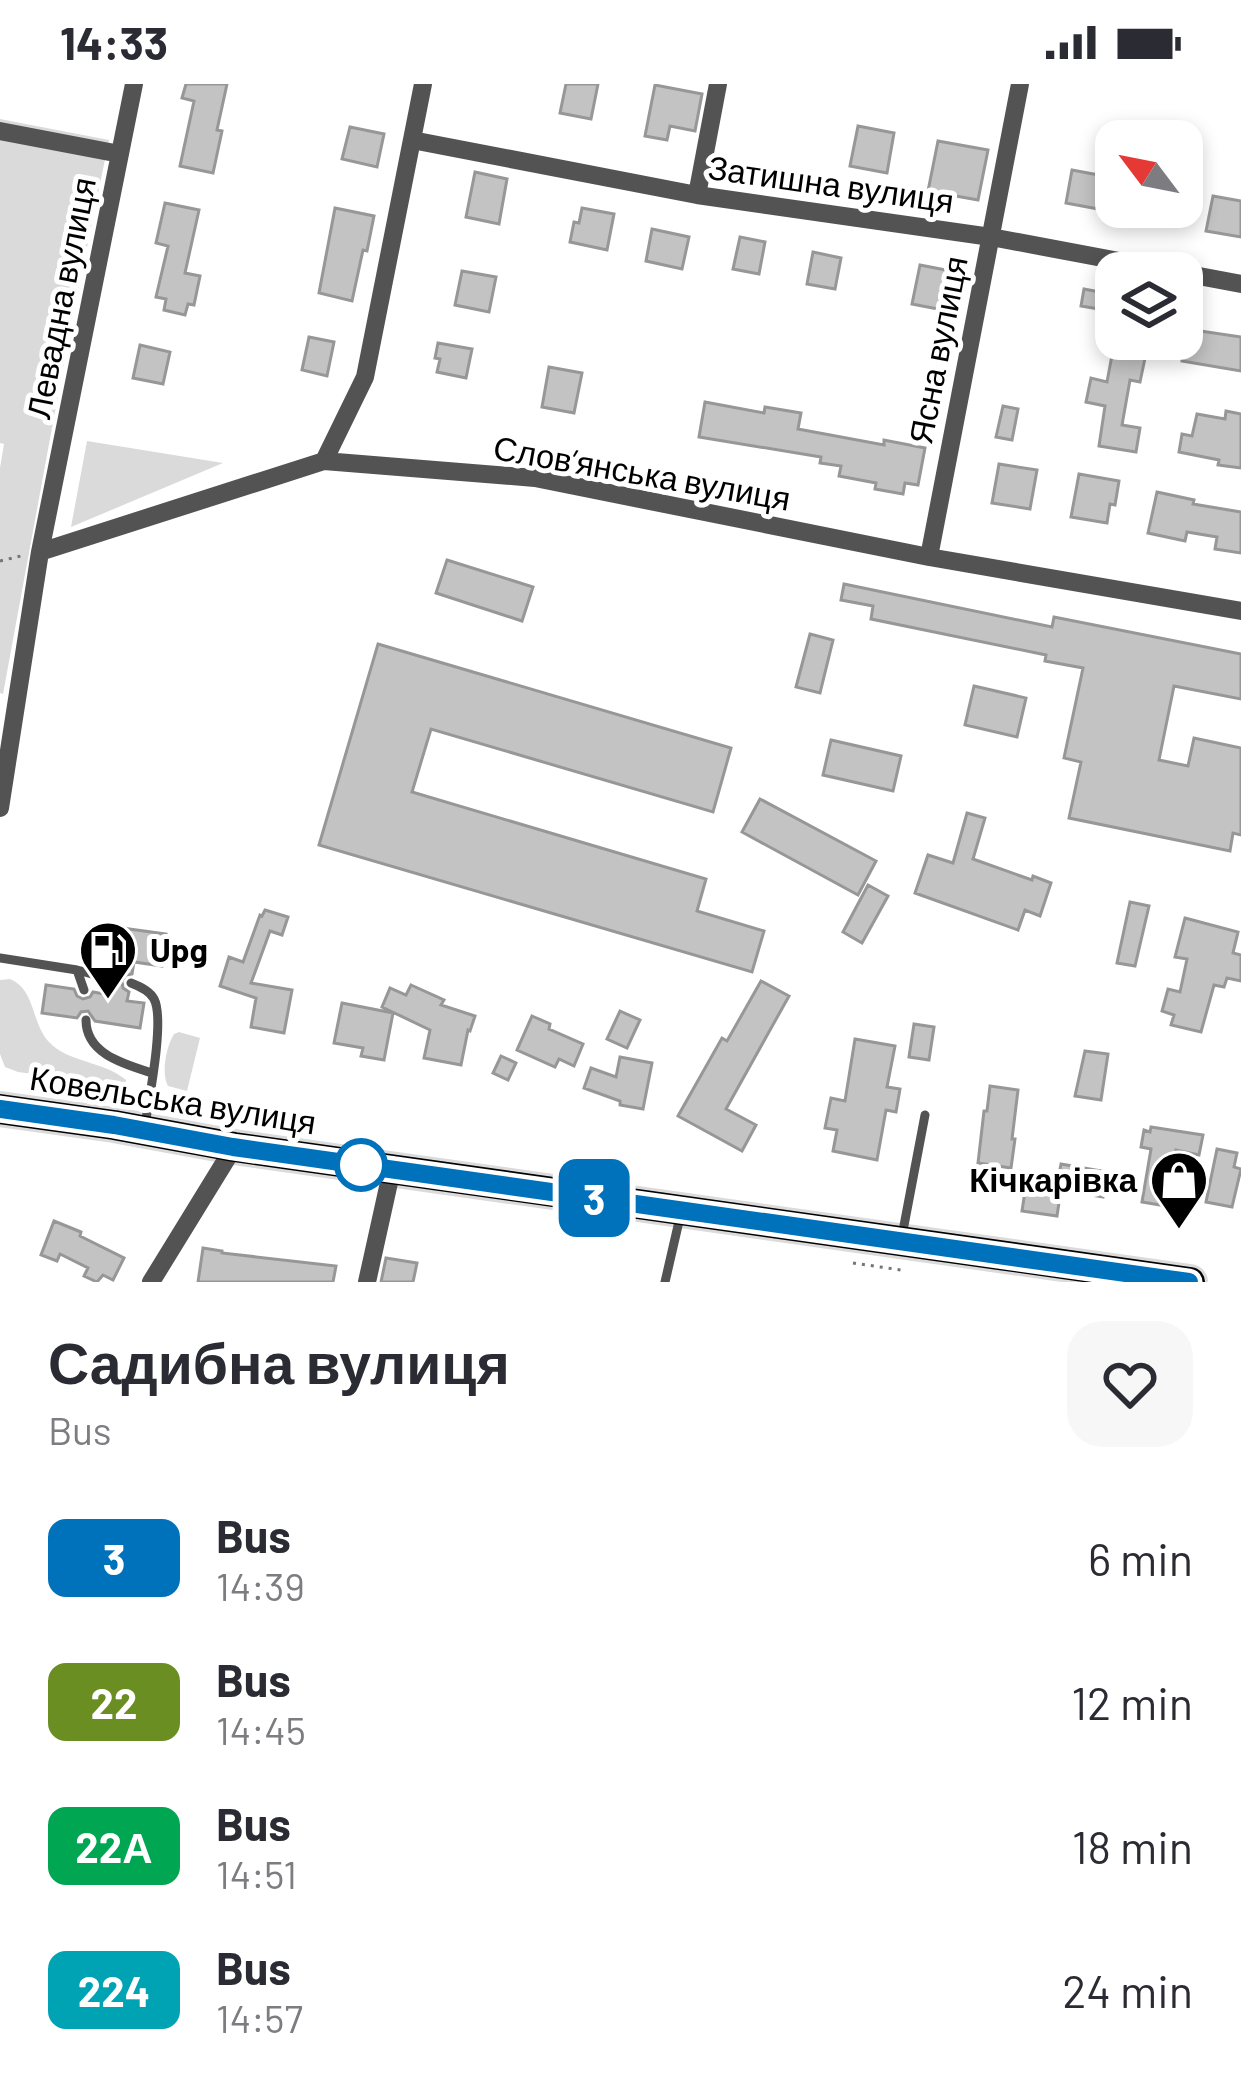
<!DOCTYPE html>
<html lang="en">
<head>
<meta charset="utf-8">
<style>
  body { margin:0; font-family:Barlow,sans-serif; background:#f7f7f7; color:#2b2b33; height:100vh; display:flex; flex-direction:column; font-size:45px; white-space:nowrap }
  * { box-sizing:border-box; margin:0 }
  p { font-size:39px; color:#7c7c81 }
  .icon { flex:none; width:66px; height:66px; fill:none; stroke:currentColor; stroke-width:2; stroke-linecap:round; stroke-linejoin:round }
  .map { position:relative; height:1198px; overflow:hidden }
  .side { display:flex; flex-direction:column; background:#fff; flex:1 }
  .side>* { flex:none }
  .badge { padding:0 24px; border-radius:18px; font-size:42px; line-height:78px }
  .needle { width:78px; rotate:302deg }
  .tools { position:absolute; left:1095px; top:36px; display:grid; gap:24px }
  .tools a { display:grid; place-items:center; width:108px; height:108px; border-radius:24px; background:#fff; box-shadow:0 6px 18px #0003; font-size:60px }
  .map>.badge { position:absolute; translate:-50% -50%; box-shadow:0 0 0 6px #fff }
  .round { display:grid; place-items:center; flex:none; width:126px; height:126px; border-radius:36px; background:#f7f7f7 }
  .summary { display:flex; align-items:center; justify-content:space-between; height:204px; padding:0 48px }
  h1 { font-size:57px; font-weight:600; line-height:90px }
  ul { padding:0; list-style:none }
  li { display:flex; align-items:center; gap:36px; height:144px; padding:0 48px }
  li div { flex:1 }
  li b { display:block; font-size:45px }
  li em { font-style:normal }
  li .badge { min-width:132px; font-weight:700; text-align:center }
  .status { display:flex; justify-content:space-between; align-items:center; height:84px; padding:0 60px; background:#fff; direction:ltr }
  .status svg { height:33px; fill:currentColor }
  .map>svg:first-child { display:block }
  .green { fill:#dadada }
  .building { fill:#c3c3c3; stroke:#979797; stroke-width:3 }
  .lines { fill:none; stroke-linecap:round; stroke-linejoin:round }
  .primary-casing { stroke:#dbdbdb; stroke-width:36 }
  .path { stroke:#757575; stroke-width:3; stroke-dasharray:3 6; stroke-linecap:butt }
  .lane { stroke:#535353; stroke-width:9 }
  .street { stroke:#535353; stroke-width:18 }
  .primary { stroke:#000; stroke-width:30 }
  .line-casing { stroke:#fff; stroke-width:27 }
  .line { stroke:#0072bc; stroke-width:18 }
  .stop-dot { fill:#fff; stroke:#0072bc; stroke-width:6 }
  .labels { text-anchor:middle; stroke-width:10; stroke-linejoin:round; paint-order:stroke }
  .street-label { font-size:33px; fill:#000; stroke:#fff }
  .poi-label { font-size:33px; font-weight:bold; fill:#000; stroke:#fff; text-anchor:start }
</style>
</head>
<body>
<div class="status"><b>14:33</b><svg viewBox="0 0 49 12"><path d="M0 12V9h3v3zM5 12V6h3v6zM10 12V3h3v9zM15 12V0h3v12zM26 1h20v11H26zM47 4h2v5h-2z"/></svg></div>
<div class="map">
<svg width="1241" height="1198" viewBox="0 0 1241 1198">
  <rect width="100%" height="100%" fill="#fff"/>
  <path class="green" d="M 0,35 L 109,56 L 70,246 L 3,610 L 0,609 L 0,384 L 4,360 L 0,359 Z
    M 87,357 L 223,379 L 71,443 Z
    M 10,895 C 36,906 31,939 49,958 C 69,979 104,977 126,996 L 126,1002 L 18,988 L 5,983 L 0,970 L 0,896 Z
    M 179,948 L 200,954 L 187,1007 L 168,1002 C 161,989 166,963 174,950 Z"/>
  <path class="building" d="M 186,0 L 227,0 L 217,46 L 222,47 L 213,89 L 180,82 L 194,17 L 182,14 Z
    M 566,0 L 598,0 L 591,35 L 560,29 Z
    M 655,1 L 702,10 L 695,47 L 670,42 L 667,56 L 645,52 Z
    M 858,42 L 894,49 L 887,89 L 850,82 Z
    M 350,43 L 384,50 L 377,83 L 342,75 Z
    M 938,57 L 988,66 L 978,116 L 928,107 Z
    M 1072,86 L 1104,92 L 1098,125 L 1066,119 Z
    M 475,88 L 507,95 L 499,140 L 466,133 Z
    M 1213,112 L 1241,117 L 1241,153 L 1206,147 Z
    M 165,119 L 199,126 L 185,189 L 200,192 L 194,221 L 188,220 L 185,231 L 164,226 L 166,215 L 156,213 L 168,162 L 156,159 Z
    M 1129,123 L 1175,123 L 1172,139 L 1129,131 Z
    M 335,124 L 374,132 L 367,167 L 363,166 L 352,217 L 319,209 Z
    M 582,124 L 614,130 L 607,166 L 570,158 L 574,138 L 579,139 Z
    M 652,145 L 689,153 L 682,185 L 646,177 Z
    M 740,153 L 765,158 L 759,190 L 733,185 Z
    M 813,168 L 841,174 L 835,205 L 807,200 Z
    M 920,181 L 956,188 L 948,227 L 912,220 Z
    M 462,187 L 496,193 L 489,228 L 455,221 Z
    M 1084,205 L 1116,211 L 1116,228 L 1081,222 Z
    M 1187,245 L 1241,253 L 1241,287 L 1182,277 Z
    M 309,253 L 334,258 L 327,292 L 302,286 Z
    M 1115,255 L 1149,255 L 1140,298 L 1130,296 L 1122,341 L 1140,344 L 1136,368 L 1099,362 L 1105,322 L 1086,318 L 1091,294 L 1107,298 Z
    M 438,259 L 472,265 L 466,294 L 437,288 L 440,275 L 435,274 Z
    M 140,261 L 170,268 L 163,300 L 133,294 Z
    M 549,283 L 582,289 L 574,329 L 542,323 Z
    M 705,318 L 764,329 L 765,323 L 801,329 L 798,345 L 884,361 L 884,356 L 925,364 L 918,401 L 905,399 L 903,410 L 875,405 L 876,399 L 839,392 L 841,382 L 820,379 L 821,373 L 699,353 Z
    M 1003,322 L 1018,325 L 1012,356 L 996,353 Z
    M 1226,327 L 1241,330 L 1241,384 L 1218,381 L 1219,376 L 1179,368 L 1182,350 L 1192,352 L 1197,330 L 1225,335 Z
    M 999,380 L 1037,386 L 1030,425 L 992,419 Z
    M 1079,390 L 1119,397 L 1115,421 L 1110,420 L 1107,439 L 1071,433 Z
    M 1157,408 L 1194,416 L 1193,420 L 1241,428 L 1241,469 L 1215,465 L 1217,453 L 1187,448 L 1185,457 L 1148,449 Z
    M 447,476 L 533,503 L 522,537 L 436,509 Z
    M 844,500 L 1052,543 L 1054,533 L 1241,570 L 1241,615 L 1174,602 L 1159,676 L 1188,682 L 1194,654 L 1241,664 L 1241,751 L 1233,749 L 1230,767 L 1069,734 L 1081,678 L 1064,674 L 1083,584 L 1045,577 L 1046,571 L 871,535 L 873,522 L 841,516 Z
    M 810,550 L 833,556 L 820,609 L 796,603 Z
    M 378,560 L 731,664 L 713,728 L 431,645 L 412,708 L 706,795 L 697,827 L 764,847 L 752,888 L 319,761 Z
    M 974,602 L 1026,614 L 1017,653 L 965,641 Z
    M 831,656 L 901,672 L 893,707 L 823,691 Z
    M 760,715 L 876,777 L 858,811 L 742,748 Z
    M 967,729 L 985,734 L 973,775 L 1032,796 L 1033,792 L 1051,799 L 1040,832 L 1025,826 L 1018,846 L 915,809 L 928,771 L 953,779 Z
    M 868,801 L 888,812 L 862,859 L 843,848 Z
    M 1130,818 L 1149,822 L 1135,882 L 1117,879 Z
    M 265,826 L 288,833 L 282,851 L 270,847 L 251,899 L 292,906 L 284,949 L 251,943 L 256,914 L 220,902 L 229,873 L 243,878 L 260,831 L 262,832 Z
    M 1185,834 L 1238,848 L 1233,869 L 1241,871 L 1241,897 L 1227,894 L 1224,903 L 1214,901 L 1201,948 L 1171,941 L 1174,931 L 1162,927 L 1168,905 L 1180,908 L 1187,875 L 1175,873 Z
    M 115,843 L 166,850 L 162,882 L 134,878 L 132,890 L 126,891 L 122,897 L 123,904 L 129,908 L 127,917 L 144,919 L 140,944 L 95,937 L 88,927 L 81,928 L 77,934 L 42,929 L 46,901 L 74,905 L 77,912 L 83,915 L 90,913 L 93,908 L 104,910 L 105,903 L 114,899 L 115,891 L 108,885 Z
    M 761,897 L 789,912 L 726,1025 L 756,1041 L 742,1067 L 678,1032 L 722,954 L 727,957 Z
    M 411,901 L 444,916 L 441,921 L 475,932 L 470,947 L 468,946 L 461,981 L 424,974 L 430,946 L 382,923 L 390,904 L 406,911 Z
    M 342,919 L 393,929 L 384,976 L 361,972 L 363,964 L 334,959 Z
    M 620,927 L 640,936 L 627,964 L 607,955 Z
    M 532,932 L 550,940 L 549,945 L 583,960 L 574,982 L 559,975 L 555,983 L 517,966 Z
    M 914,940 L 934,943 L 929,976 L 909,973 Z
    M 855,955 L 895,962 L 887,1003 L 900,1005 L 896,1028 L 886,1026 L 877,1076 L 833,1067 L 837,1046 L 825,1044 L 831,1014 L 845,1017 Z
    M 1085,967 L 1108,970 L 1101,1016 L 1075,1012 Z
    M 501,972 L 516,979 L 508,996 L 493,989 Z
    M 620,973 L 652,979 L 643,1025 L 620,1021 L 620,1017 L 584,1004 L 591,984 L 616,993 Z
    M 990,1002 L 1018,1006 L 1012,1055 L 1015,1055 L 1011,1084 L 978,1079 L 984,1027 L 987,1027 Z
    M 1151,1043 L 1203,1051 L 1199,1071 L 1176,1066 L 1166,1122 L 1142,1118 L 1151,1065 L 1141,1063 L 1144,1046 L 1150,1048 Z
    M 1217,1065 L 1237,1069 L 1234,1083 L 1241,1085 L 1232,1123 L 1206,1118 Z
    M 1061,1080 L 1107,1088 L 1103,1113 L 1056,1105 Z
    M 1025,1107 L 1060,1112 L 1057,1132 L 1022,1127 Z
    M 54,1137 L 81,1148 L 80,1152 L 124,1174 L 113,1196 L 103,1191 L 97,1198 L 84,1192 L 88,1184 L 60,1170 L 57,1177 L 41,1171 Z
    M 203,1164 L 222,1167 L 222,1169 L 336,1182 L 333,1198 L 198,1198 Z
    M 386,1174 L 417,1179 L 413,1198 L 381,1198 Z"/>
  <g class="lines">
    <g class="primary-casing">
      <path id="primary" d="M 0,1025 L 114,1041 L 234,1063 L 1190,1198"/>
    </g>
    <path class="path" d="M 0,477 L 21,472
      M 853,1179 L 901,1186"/>
    <path class="lane" d="M 0,874 L 77,886 L 107,894
      M 77,886 L 84,906
      M 131,899 C 139,902 150,907 154,915 C 165,935 149,1015 145,1041
      M 86,936 C 86,970 124,980 152,989
      M 902,1152 L 925,1031
      M 665,1198 L 680,1133"/>
    <path class="street" d="M 0,47 L 120,70
      M 412,56 L 697,111 L 991,153 L 1241,200
      M 697,111 L 718,0
      M 324,377 L 365,293 L 423,0
      M 40,468 L 324,377 L 535,394 L 929,473 L 1241,527
      M 929,473 L 1020,0
      M 0,724 L 40,468 L 134,0
      M 151,1198 L 234,1063
      M 367,1198 L 392,1085"/>
    <use href="#primary" class="primary"/>
  </g>
  <g class="lines">
    <g class="line-casing">
      <path id="line" d="M 0,1025 L 114,1041 L 233,1063 L 1189,1198"/>
    </g>
    <use href="#line" class="line"/>
  </g>
  <defs>
    <g id="fuel-pin" transform="scale(3)"><path d="M0 17L-7.5 6A9.5 9.5 0 1 1 7.5 6Z" fill="#000" stroke="#fff"/><path d="M-5.5-6h7V0h2V4h1.3V-2.5L3-4.5l.8-.8L6-3V5H2.5V1h-1V6h-7ZM-4.2-4.7v3.2H.2V-4.7Z" fill="#fff"/></g>
    <g id="shop-pin" transform="scale(3)"><path d="M0 17L-7.5 6A9.5 9.5 0 1 1 7.5 6Z" fill="#000" stroke="#fff"/><path d="M-5-2.5h2.3a2.7 3.5 0 0 1 5.4 0H5L5.5 6h-11ZM-1.5-2.5h3a1.5 2.3 0 0 0-3 0Z" fill="#fff"/></g>
  </defs>
  <g fill-rule="evenodd">
    <use href="#fuel-pin" x="108" y="866"/>
    <use href="#shop-pin" x="1179" y="1096"/>
  </g>
  <circle class="stop-dot" cx="361" cy="1081" r="24"/>
  <g class="labels">
    <g class="street-label">
      <text transform="translate(831 100) rotate(8)" y="12">Затишна вулиця</text>
      <text transform="translate(61 214) rotate(-79)" y="12">Левадна вулиця</text>
      <text transform="translate(938 266) rotate(-79)" y="12">Ясна вулиця</text>
      <text transform="translate(642 389) rotate(10)" y="12">Словʼянська вулиця</text>
      <text transform="translate(173 1016) rotate(9)" y="12">Ковельська вулиця</text>
    </g>
    <g class="poi-label">
      <text x="150" y="878">Upg</text>
      <text x="1137" y="1108" text-anchor="end">Кічкарівка</text>
    </g>
  </g>
</svg>
<div class="tools">
<a><svg class="needle" viewBox="-14 -14 28 28"><path d="M0-13l5 13h-10z" fill="#e53935"/><path d="M0 13l5-13h-10z" fill="#7c7c81"/></svg></a>
<a><svg class="icon" aria-label="layers" viewBox="0 0 24 24"><path d="M12 4l9 5-9 5-9-5zM3 14l9 5 9-5"/></svg></a>
</div>
<b class="badge" style="left:594px;top:1114px;background:#0072bc;color:#fff">3</b>
</div>
<section class="side">
<div class="summary"><div><h1>Садибна вулиця</h1><p>Bus</p></div><a class="round"><svg class="icon" aria-label="heart" viewBox="0 0 24 24"><path d="M12 20l-8-8c-3-5 5-10 8-4 3-6 11-1 8 4z"/></svg></a></div>
<ul>
<li><span class="badge" style="background:#0072bc;color:#fff">3</span><div><b>Bus</b><p>14:39</p></div><em>6 min</em></li>
<li><span class="badge" style="background:#6b8e23;color:#fff">22</span><div><b>Bus</b><p>14:45</p></div><em>12 min</em></li>
<li><span class="badge" style="background:#00a651;color:#fff">22А</span><div><b>Bus</b><p>14:51</p></div><em>18 min</em></li>
<li><span class="badge" style="background:#00a3b4;color:#fff">224</span><div><b>Bus</b><p>14:57</p></div><em>24 min</em></li>
</ul>
</section>
</body>
</html>
